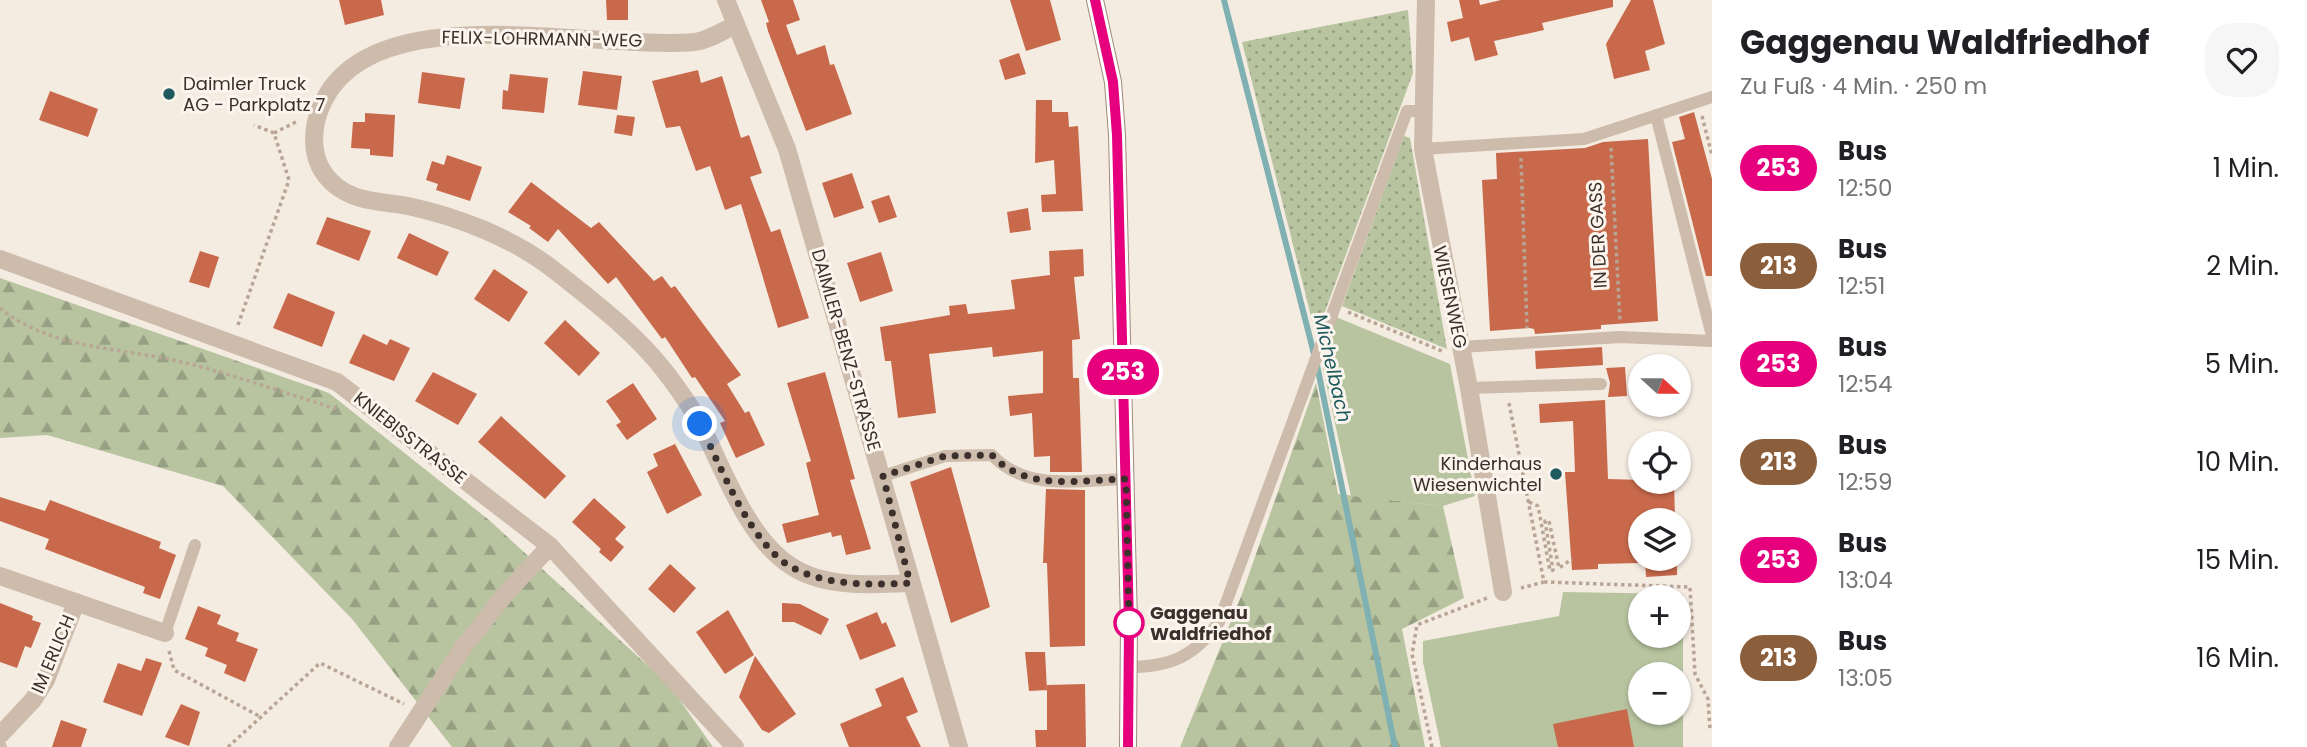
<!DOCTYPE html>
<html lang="de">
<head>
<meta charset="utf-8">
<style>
  body { margin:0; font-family:Poppins,sans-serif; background:#f6f6f6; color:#202124; height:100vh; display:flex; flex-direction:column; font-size:26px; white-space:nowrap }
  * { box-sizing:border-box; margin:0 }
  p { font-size:23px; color:#757577 }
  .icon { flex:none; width:38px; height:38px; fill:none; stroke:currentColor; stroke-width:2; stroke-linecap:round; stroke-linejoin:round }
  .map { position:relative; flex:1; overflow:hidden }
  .details { display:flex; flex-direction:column; background:#fff; width:595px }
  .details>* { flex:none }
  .badge { padding:0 14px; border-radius:23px; font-size:24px; line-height:46px }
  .needle { width:46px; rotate:111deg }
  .fabs { position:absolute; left:1628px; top:354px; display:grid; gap:14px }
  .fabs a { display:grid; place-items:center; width:63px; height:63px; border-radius:50%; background:#fff; box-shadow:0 2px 5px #0004; font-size:35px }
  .you { position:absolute; width:35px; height:35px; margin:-18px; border:5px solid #fff; border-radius:50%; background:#1a73e8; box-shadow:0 0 0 10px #1a73e833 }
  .map>.badge { position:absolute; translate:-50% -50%; box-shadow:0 0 0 4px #fff }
  .round { display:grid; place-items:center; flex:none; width:74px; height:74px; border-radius:28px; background:#f6f6f6 }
  .headline { display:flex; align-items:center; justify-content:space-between; height:119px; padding:0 28px }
  h1 { font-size:33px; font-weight:700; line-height:52px }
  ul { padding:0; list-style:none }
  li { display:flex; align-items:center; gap:21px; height:98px; padding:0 28px }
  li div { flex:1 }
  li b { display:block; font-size:26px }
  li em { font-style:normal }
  li .badge { min-width:77px; font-weight:700; text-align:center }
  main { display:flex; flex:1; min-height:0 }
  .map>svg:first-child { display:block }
  .grass { fill:url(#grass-dots) }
  .forest { fill:url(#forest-firs) }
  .garden { fill:#b8c4a0; fill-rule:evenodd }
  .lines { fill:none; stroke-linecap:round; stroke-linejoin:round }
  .stream { stroke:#7fb0b2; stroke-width:6 }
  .building { fill:#c8694b }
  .path { stroke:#b9a596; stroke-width:3.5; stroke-dasharray:3.5 3.5; stroke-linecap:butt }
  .lane { stroke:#cdbbac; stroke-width:12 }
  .street { stroke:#cdbbac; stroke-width:18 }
  .secondary { stroke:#a18a7d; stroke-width:18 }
  .line-casing { stroke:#fff; stroke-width:16 }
  .line { stroke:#e6007e; stroke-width:10 }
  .walk { stroke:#3b302b; stroke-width:7; stroke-dasharray:0 12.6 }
  .poi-dot { fill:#1f5a5e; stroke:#fbf5ee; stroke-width:2.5 }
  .stop-dot { fill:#fff; stroke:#e6007e; stroke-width:3.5 }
  .labels { text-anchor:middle; stroke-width:6; stroke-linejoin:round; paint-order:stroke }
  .street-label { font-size:18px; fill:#3b302b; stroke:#fbf5ee }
  .poi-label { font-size:18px; fill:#3b302b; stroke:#fbf5ee; text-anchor:start }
  .stop-label { font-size:18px; font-weight:bold; fill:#3b302b; stroke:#fbf5ee; text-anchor:start }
  .water-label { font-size:19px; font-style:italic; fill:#1f5a5e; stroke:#fbf5ee }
</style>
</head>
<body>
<main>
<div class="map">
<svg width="1712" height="747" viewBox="0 0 1712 747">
  <defs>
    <pattern id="grass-dots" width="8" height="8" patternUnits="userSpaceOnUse" patternTransform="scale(1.75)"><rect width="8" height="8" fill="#b8c4a0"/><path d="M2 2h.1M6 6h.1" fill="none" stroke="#97a083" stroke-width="1.8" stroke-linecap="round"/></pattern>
    <pattern id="forest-firs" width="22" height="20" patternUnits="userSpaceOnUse" patternTransform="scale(1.75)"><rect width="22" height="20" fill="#b8c4a0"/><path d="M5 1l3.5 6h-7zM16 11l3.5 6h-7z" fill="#97a083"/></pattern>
  </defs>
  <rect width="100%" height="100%" fill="#f4ebe1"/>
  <path class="grass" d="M 1408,10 L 1413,73 L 1320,325 L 1314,328 L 1242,42 Z
    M 1404,136 L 1410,138 L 1447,349 L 1342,306 Z"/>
  <path class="forest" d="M 0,278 L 329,393 L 489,520 L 669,685 L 713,747 L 452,747 L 352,619 L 223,486 L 47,435 L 0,438 Z
    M 1316,383 L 1338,494 L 1443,506 L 1464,598 L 1402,629 L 1425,747 L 1180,747 L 1242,594 Z"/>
  <path class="garden" d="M 1336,317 L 1450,364 L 1475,496 L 1443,506 L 1351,496 L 1321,360 Z
    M 1563,592 L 1683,594 L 1683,747 L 1441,747 L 1423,662 L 1423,641 L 1559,616 ZM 1640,597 L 1678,597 L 1678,635 L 1640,635 ZM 1640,674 L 1678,674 L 1678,712 L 1640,712 Z"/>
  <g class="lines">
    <path class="stream" d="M 1224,0 L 1314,354
      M 1317,365 L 1395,747"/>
  </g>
  <path class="building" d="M 339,0 L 381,0 L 384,15 L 345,25 Z
    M 606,0 L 628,0 L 628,20 L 607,20 Z
    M 761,0 L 793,0 L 800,20 L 786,25 L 797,55 L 825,45 L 830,65 L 834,64 L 852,114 L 806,131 L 768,31 L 766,23 L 769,22 Z
    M 1010,0 L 1050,0 L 1061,40 L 1026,51 Z
    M 1459,0 L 1479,0 L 1480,5 L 1501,0 L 1613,0 L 1613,7 L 1542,23 L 1544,30 L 1494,41 L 1498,55 L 1475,61 L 1469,37 L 1451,42 L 1447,22 L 1463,18 Z
    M 1631,0 L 1653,0 L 1665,44 L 1645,51 L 1650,70 L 1614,79 L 1606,44 Z
    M 1019,53 L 1026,74 L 1005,80 L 999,60 Z
    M 698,70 L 701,83 L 722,76 L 741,138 L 749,135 L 762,173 L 750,177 L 771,232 L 780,229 L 809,318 L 778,328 L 741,204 L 725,210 L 710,166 L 696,171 L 680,126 L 666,128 L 652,81 Z
    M 583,71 L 622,76 L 617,110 L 578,105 Z
    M 422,72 L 465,78 L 460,109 L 418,103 Z
    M 510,74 L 548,78 L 544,113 L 502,109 L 503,90 L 508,91 Z
    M 50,91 L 98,109 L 88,137 L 39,120 Z
    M 1036,100 L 1052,100 L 1052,112 L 1068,112 L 1069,127 L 1078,126 L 1083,211 L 1042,212 L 1041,195 L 1056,194 L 1054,160 L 1035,163 Z
    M 1694,112 L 1712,179 L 1712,276 L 1706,276 L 1672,142 L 1685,139 L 1679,117 Z
    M 365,113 L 395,115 L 393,157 L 370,155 L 370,149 L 351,148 L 353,122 L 365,122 Z
    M 617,115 L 635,117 L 632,136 L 614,133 Z
    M 1648,139 L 1658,321 L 1601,325 L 1601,329 L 1535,334 L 1534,329 L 1530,328 L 1490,331 L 1482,180 L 1497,179 L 1496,153 L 1585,148 L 1603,142 Z
    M 447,155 L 482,167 L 470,201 L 436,190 L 438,184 L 426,180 L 432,161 L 444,165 Z
    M 852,173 L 864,208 L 834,218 L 822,183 Z
    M 531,182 L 591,228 L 599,222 L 654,281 L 662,276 L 671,288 L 675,286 L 741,375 L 727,384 L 745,413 L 749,411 L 765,445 L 736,458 L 720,423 L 725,421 L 695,377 L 692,378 L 665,337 L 662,339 L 616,277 L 608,284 L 558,229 L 548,242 L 529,228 L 531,226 L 508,212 Z
    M 889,195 L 897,217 L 879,223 L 871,201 Z
    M 1028,208 L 1031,230 L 1010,233 L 1007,212 Z
    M 327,217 L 371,231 L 359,261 L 316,244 Z
    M 409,233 L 449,252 L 437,276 L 397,258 Z
    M 1083,249 L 1084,276 L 1074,277 L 1080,339 L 1072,340 L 1073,378 L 1079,378 L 1082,472 L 1050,472 L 1050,456 L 1034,457 L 1032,413 L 1010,416 L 1008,396 L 1043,393 L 1043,351 L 993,357 L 992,347 L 929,354 L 936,413 L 898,418 L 891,361 L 885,361 L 880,327 L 950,315 L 949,306 L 966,304 L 968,314 L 1015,309 L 1011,280 L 1050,275 L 1049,251 Z
    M 200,251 L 219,257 L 209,288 L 189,282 Z
    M 881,252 L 893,291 L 860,302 L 847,263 Z
    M 494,269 L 528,292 L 509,322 L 474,299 Z
    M 288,293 L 335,312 L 322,347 L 273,328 Z
    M 565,320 L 600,353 L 579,376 L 544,343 Z
    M 363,334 L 387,345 L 390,339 L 410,348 L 394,381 L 349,363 Z
    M 1602,347 L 1603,365 L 1536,369 L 1535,351 Z
    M 1625,367 L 1627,396 L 1608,397 L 1610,383 L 1606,368 Z
    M 433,372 L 477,394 L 458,425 L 415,401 Z
    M 825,372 L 855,479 L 850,480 L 871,549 L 846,555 L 841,535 L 832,537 L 831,532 L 787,543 L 782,524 L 819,515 L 806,463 L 811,461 L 787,383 Z
    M 633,383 L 657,419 L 627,440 L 616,425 L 621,422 L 606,401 Z
    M 1605,400 L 1608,479 L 1674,481 L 1675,520 L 1640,520 L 1640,563 L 1598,564 L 1598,569 L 1572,570 L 1565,472 L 1575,472 L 1573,421 L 1540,423 L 1539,404 Z
    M 501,416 L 566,476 L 545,499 L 478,442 Z
    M 675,444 L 702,495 L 667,514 L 647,472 L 658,466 L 653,454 Z
    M 951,467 L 990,607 L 951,623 L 910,482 Z
    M 1046,489 L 1085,490 L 1085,646 L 1050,647 L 1047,563 L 1043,563 Z
    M 0,497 L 45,511 L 50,500 L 161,542 L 159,548 L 176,555 L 160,599 L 143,593 L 145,587 L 45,549 L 49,539 L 0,521 Z
    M 594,498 L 626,527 L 615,539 L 624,547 L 611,562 L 599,552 L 601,549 L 572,522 Z
    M 1645,558 L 1677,558 L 1677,575 L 1646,577 Z
    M 670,564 L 696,588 L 674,613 L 648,589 Z
    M 0,603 L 33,616 L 32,620 L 41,623 L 31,648 L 25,646 L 17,668 L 0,662 Z
    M 782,603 L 800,604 L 829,619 L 821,635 L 794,622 L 782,622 Z
    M 198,606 L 221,615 L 217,624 L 239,633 L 236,641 L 258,649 L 245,682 L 224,673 L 227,665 L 205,656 L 208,648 L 185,639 Z
    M 728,610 L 754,655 L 725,674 L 696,632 Z
    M 877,612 L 882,624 L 886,622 L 896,646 L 860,660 L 846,625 Z
    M 1025,652 L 1045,652 L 1047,690 L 1029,691 Z
    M 755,656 L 796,714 L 769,733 L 762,730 L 739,697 Z
    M 146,658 L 162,663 L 142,716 L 103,702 L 118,663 L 141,671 Z
    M 903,677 L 918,712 L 906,717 L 921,747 L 849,747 L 840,724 L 882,706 L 875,689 Z
    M 1085,684 L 1086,747 L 1036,747 L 1035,730 L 1047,730 L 1047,685 Z
    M 181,704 L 200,712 L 189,746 L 165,737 Z
    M 1627,709 L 1634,747 L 1558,747 L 1553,724 Z
    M 61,720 L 87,729 L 81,747 L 52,747 Z"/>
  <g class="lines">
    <path class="path" d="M 1702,116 L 1712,155
      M 274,133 L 298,121
      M 1611,148 L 1620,322
      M 1521,158 L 1527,328
      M 0,308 C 51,350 121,347 182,362 C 235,375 288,394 340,410
      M 1348,312 L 1442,351
      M 238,325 L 289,180 L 274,133 L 254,125
      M 1509,403 L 1544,582 L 1521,588
      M 1529,502 L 1538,506 L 1550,571 L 1553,570 L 1545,521 L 1549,521 L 1559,568 L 1572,559
      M 1544,582 L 1690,587 L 1695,674 L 1708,699 L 1710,730
      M 169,651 L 174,670 L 259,716
      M 228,747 L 320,663 L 404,704
      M 1432,747 L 1412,654 L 1417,625 L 1487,598"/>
    <path class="lane" d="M 1656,115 L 1712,336
      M 1423,149 L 1584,139 L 1712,97
      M 1461,347 L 1620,337 L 1712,341
      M 1469,388 L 1601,384
      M 883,476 L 945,456 L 992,455 C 1026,492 1081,480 1126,479
      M 165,633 L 195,545
      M 1129,667 C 1171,667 1195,656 1219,622 L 1407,111 L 1422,111
      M 0,746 L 1,747"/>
    <path class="street" d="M 726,0 L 787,149 L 959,747
      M 1426,0 L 1423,149 L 1469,388 L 1503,592
      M 735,25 C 723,31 707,41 694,42 C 596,50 396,0 332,87 C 311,117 304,160 336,186 C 358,203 382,201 408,206 C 459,217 513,238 554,270 C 593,301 636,333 667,374 C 679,390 693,409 702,427 C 724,471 748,539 791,566 C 824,588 872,585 910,583
      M 0,259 L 337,382 L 550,546 L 735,747
      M 0,576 L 165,633
      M 0,735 L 33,700 L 46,680 L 76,602
      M 398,747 L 462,649 L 507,592 L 550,546"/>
    <path class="secondary" d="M 1095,0 L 1113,82 L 1117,135 L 1129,623 L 1128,747"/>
  </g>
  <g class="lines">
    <g class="line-casing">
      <path id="line" d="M 1095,0 L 1113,82 L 1117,135 L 1129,623 L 1128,747"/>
    </g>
    <use href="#line" class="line"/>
    <path class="walk" d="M 700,424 C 720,465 751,546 793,568 C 829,586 871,585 910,583 L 883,476 L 945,456 L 992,455 C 1026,492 1080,480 1126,479 L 1129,623"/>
  </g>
  <g class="poi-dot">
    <circle cx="169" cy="94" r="7"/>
    <circle cx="1556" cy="474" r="7"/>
  </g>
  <circle class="stop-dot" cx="1129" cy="623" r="14"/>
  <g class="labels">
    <g class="street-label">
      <text transform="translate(542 39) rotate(1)" y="6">FELIX-LOHRMANN-WEG</text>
      <text transform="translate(1598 235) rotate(-93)" y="6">IN DER GASS</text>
      <text transform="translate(1450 297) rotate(78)" y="6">WIESENWEG</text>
      <text transform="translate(846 350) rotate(74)" y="6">DAIMLER-BENZ-STRASSE</text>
      <text transform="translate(410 438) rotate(38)" y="6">KNIEBISSTRASSE</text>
      <text transform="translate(53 654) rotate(-67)" y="6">IM ERLICH</text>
    </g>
    <g class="poi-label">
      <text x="183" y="90">Daimler Truck<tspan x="183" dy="21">AG − Parkplatz 7</tspan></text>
      <text x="1542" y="470" text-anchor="end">Kinderhaus<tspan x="1542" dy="21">Wiesenwichtel</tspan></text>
    </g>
    <g class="stop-label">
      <text x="1150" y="619">Gaggenau<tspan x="1150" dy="21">Waldfriedhof</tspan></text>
    </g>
    <g class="water-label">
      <text transform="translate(1333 368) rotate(77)" y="7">Michelbach</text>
    </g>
  </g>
</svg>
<div class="fabs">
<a><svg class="needle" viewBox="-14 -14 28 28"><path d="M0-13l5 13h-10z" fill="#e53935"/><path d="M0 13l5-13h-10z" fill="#757577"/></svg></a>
<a><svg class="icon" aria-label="locate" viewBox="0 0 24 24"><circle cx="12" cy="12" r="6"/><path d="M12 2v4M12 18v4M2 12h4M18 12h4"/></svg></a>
<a><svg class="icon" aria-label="layers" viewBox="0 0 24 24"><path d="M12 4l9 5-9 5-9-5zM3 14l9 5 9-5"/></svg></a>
<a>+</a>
<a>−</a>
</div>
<div class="you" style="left:700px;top:424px"></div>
<b class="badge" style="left:1123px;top:372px;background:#e6007e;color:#fff">253</b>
</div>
<section class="details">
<div class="headline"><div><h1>Gaggenau Waldfriedhof</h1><p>Zu Fuß · 4 Min. · 250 m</p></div><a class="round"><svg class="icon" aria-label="heart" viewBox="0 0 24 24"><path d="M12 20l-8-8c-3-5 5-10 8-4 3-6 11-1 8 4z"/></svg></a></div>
<ul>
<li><span class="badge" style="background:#e6007e;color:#fff">253</span><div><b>Bus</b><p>12:50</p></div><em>1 Min.</em></li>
<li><span class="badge" style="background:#8b5e3c;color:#fff">213</span><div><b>Bus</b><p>12:51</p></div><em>2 Min.</em></li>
<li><span class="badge" style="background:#e6007e;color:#fff">253</span><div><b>Bus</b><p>12:54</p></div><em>5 Min.</em></li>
<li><span class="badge" style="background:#8b5e3c;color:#fff">213</span><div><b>Bus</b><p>12:59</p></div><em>10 Min.</em></li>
<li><span class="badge" style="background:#e6007e;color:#fff">253</span><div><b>Bus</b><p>13:04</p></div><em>15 Min.</em></li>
<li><span class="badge" style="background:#8b5e3c;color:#fff">213</span><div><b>Bus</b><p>13:05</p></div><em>16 Min.</em></li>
</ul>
</section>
</main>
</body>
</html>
